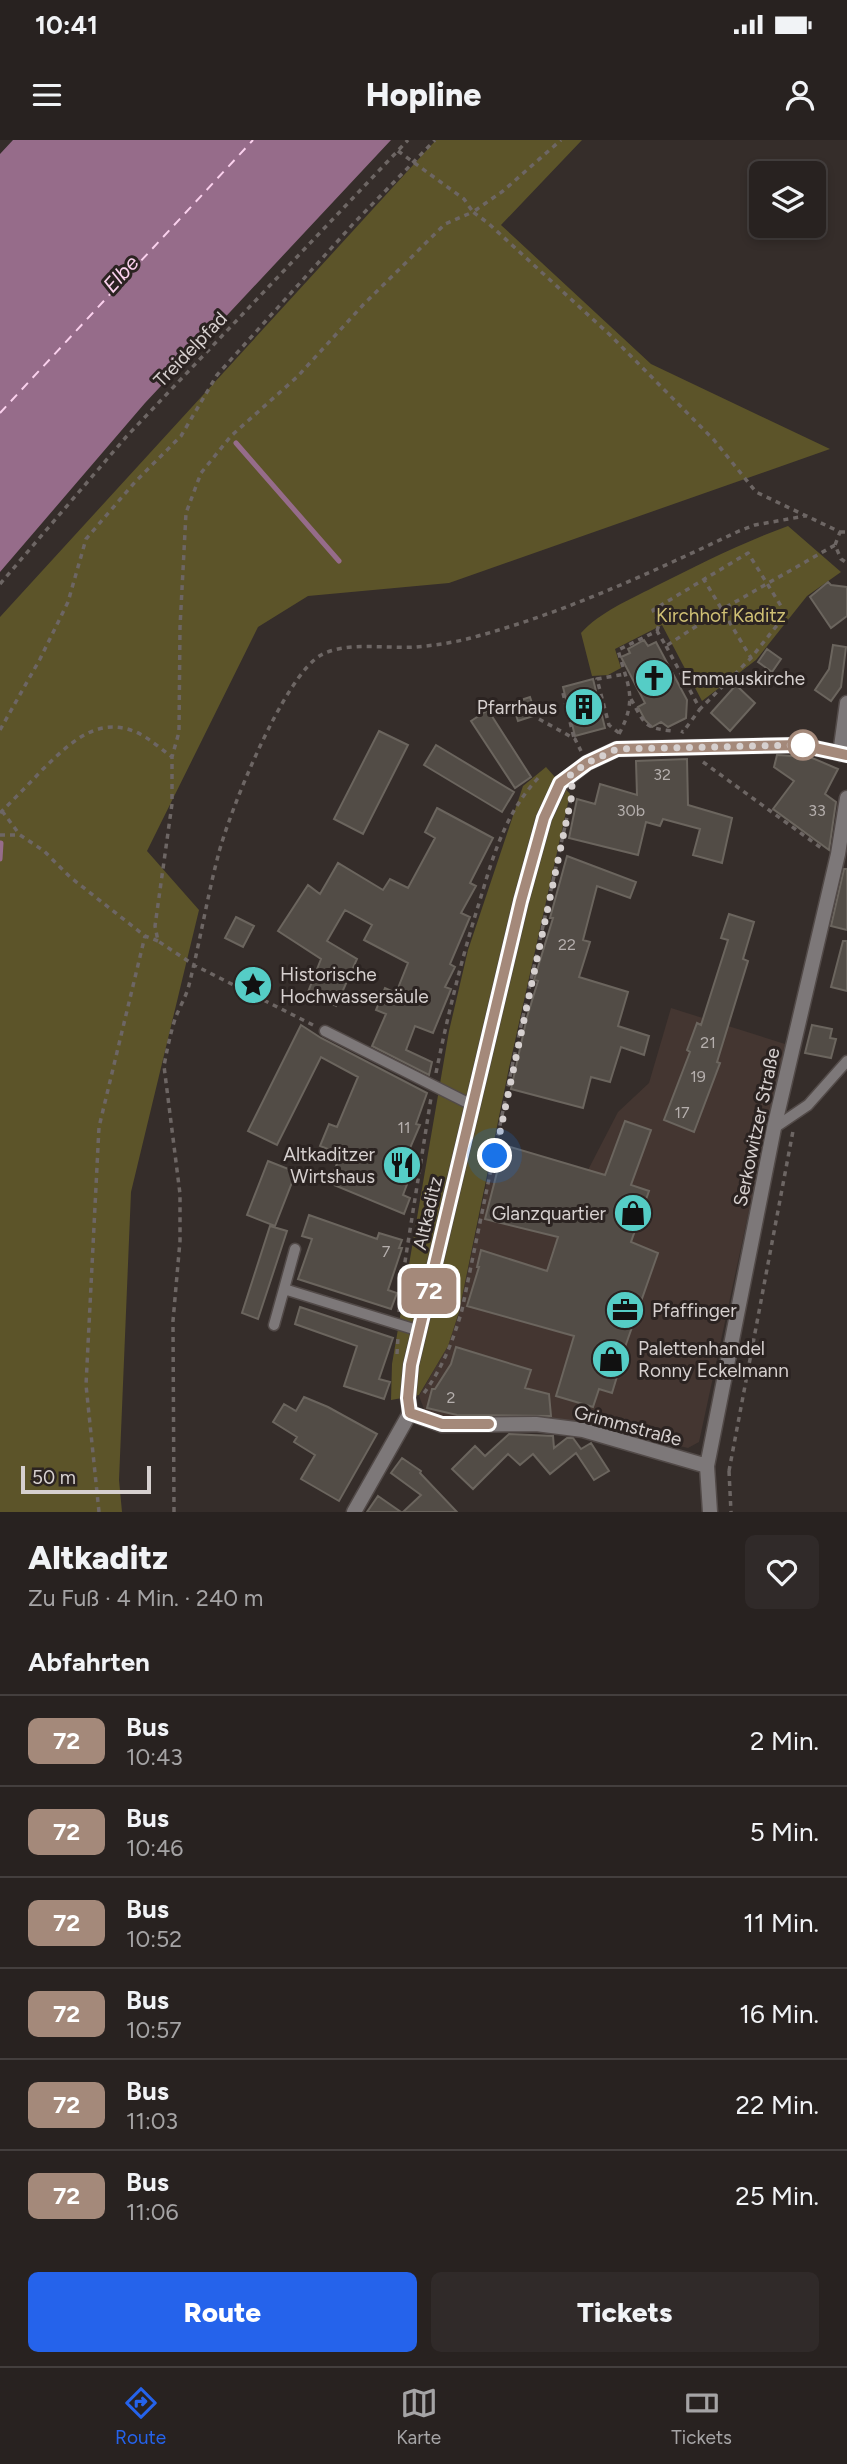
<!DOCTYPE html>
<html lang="de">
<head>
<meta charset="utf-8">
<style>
  body { margin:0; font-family:Figtree,sans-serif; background:#302a29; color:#f1f3f6; height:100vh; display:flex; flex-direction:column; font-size:26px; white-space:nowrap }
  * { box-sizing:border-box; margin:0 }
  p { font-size:23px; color:#a5a4a5 }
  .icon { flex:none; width:38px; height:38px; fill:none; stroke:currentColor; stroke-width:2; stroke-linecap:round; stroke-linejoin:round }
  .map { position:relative; height:1372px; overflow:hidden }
  .panel { display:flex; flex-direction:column; background:#282220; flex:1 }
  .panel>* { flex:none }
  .badge { padding:0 14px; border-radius:10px; font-size:24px; line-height:46px }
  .fabs { position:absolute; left:749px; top:21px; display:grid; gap:14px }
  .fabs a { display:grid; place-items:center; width:77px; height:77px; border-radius:10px; background:#282220; box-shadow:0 4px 10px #0003,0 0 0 2px #443f3e; font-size:35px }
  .scale { position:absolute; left:21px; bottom:18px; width:130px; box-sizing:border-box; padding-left:7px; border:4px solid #d6d0cf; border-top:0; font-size:19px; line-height:24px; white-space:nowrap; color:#d6d0cf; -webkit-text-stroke:5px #2b2321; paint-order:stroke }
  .you { position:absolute; width:35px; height:35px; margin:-18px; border:5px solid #fff; border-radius:50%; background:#1a73e8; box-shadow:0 0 0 10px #1a73e833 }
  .map>.badge { position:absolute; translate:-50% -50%; box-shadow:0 0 0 4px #fff }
  h2 { padding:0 28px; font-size:26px; line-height:63px }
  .round { display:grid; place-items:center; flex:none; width:74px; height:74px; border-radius:10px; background:#302a29 }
  .head { display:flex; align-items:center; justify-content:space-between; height:119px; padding:0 28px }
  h1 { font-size:33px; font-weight:800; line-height:52px }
  .action { display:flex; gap:14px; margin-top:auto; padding:14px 28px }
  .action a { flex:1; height:80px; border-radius:10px; background:#2563eb; color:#fff; font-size:28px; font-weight:800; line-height:80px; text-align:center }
  .action a+a { background:#302a29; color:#f1f3f6 }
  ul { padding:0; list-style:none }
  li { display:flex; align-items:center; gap:21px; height:91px; padding:0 28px; border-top:2px solid #443f3e }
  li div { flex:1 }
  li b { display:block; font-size:26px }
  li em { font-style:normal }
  li .badge { min-width:77px; font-weight:700; text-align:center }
  .status { display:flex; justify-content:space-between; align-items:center; height:49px; padding:0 35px; background:#282220; direction:ltr }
  .status svg { height:19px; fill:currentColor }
  header { display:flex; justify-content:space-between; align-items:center; height:91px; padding:0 28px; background:#282220; font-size:32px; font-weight:800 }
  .menu { display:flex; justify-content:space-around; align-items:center; height:98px; border-top:2px solid #443f3e; background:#282220; font-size:19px; color:#a5a4a5 }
  .menu a { display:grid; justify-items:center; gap:4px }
  .menu .active { color:#2563eb }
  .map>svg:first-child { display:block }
  .built { fill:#443631 }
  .green { fill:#5c5429 }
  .water { fill:#966c8a }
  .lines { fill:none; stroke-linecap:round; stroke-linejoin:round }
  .stream { stroke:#966c8a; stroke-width:5 }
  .ferry { stroke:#fad1ed; stroke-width:2; stroke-dasharray:9 7; stroke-linecap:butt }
  .building { fill:#524c46; stroke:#6b655e; stroke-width:2 }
  .lane-casing { stroke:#524a48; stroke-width:13 }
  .street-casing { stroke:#524a48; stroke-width:17 }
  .path { stroke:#6d6664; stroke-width:3.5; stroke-dasharray:5 5; stroke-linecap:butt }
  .lane { stroke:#7d7879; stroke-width:10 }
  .street { stroke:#7d7879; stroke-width:14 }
  .line-casing { stroke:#fff; stroke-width:16 }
  .line { stroke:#a4897a; stroke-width:10 }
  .walk { stroke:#d6d0cf; stroke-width:7; stroke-dasharray:0 12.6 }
  .stop-dot { fill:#fff; stroke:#a4897a; stroke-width:3.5 }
  .labels { text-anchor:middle; stroke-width:6; stroke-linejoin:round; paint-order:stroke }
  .number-label { font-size:16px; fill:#b5afad }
  .street-label { font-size:19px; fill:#d6d0cf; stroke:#2b2321 }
  .park-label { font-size:19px; fill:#cfc074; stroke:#2b2321 }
  .poi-label { font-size:19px; fill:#d6d0cf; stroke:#2b2321; text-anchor:start }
  .water-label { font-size:21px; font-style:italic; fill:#fad1ed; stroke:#2b2321 }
</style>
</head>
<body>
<div class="status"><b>10:41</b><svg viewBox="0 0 49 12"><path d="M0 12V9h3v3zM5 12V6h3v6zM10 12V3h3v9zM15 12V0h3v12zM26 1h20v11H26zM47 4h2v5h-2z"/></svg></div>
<header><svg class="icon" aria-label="menu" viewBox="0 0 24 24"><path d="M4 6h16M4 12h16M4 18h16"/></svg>Hopline<svg class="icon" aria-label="person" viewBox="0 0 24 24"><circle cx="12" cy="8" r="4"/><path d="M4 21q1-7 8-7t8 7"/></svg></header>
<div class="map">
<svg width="847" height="1372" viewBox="0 0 847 1372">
  <rect width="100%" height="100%" fill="#352d2a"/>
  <path class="built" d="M 671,868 L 785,904 L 699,1302 L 688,1308 L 577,1281 L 467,1281 L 435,1276 L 424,1269 L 419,1256 L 448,1206 L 459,1172 L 495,1003 L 588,1030 L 618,972 L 649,943 Z"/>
  <path class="green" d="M 436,0 L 582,0 L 501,85 L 651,224 L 830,309 L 449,443 L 308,456 L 258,487 L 147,711 L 199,770 L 131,1052 L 119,1340 L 122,1372 L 0,1372 L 0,477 Z
    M 788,386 L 841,432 L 807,456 L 756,520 L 702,561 L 662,485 L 615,509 L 621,528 L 608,535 L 592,536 L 581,493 C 600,472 629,460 654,447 C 698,425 741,403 788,386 Z
    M 546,627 L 570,654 L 509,928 L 459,1172 L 448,1206 L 419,1255 L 391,1260 L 392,1224 L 449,891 L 468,810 L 523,646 Z"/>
  <path class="water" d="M 13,0 L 391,0 L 145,263 L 0,432 L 0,14 Z"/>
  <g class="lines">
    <path class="stream" d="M 236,303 L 339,421
      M 0,719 L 1,703"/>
    <path class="ferry" d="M 0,273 L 253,0"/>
  </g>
  <path class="building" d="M 828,442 L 831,445 L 847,447 L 847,476 L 831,488 L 810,457 Z
    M 644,500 L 648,506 L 656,502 L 687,560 L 686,578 L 668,587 L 661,582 L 652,587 L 645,580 L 638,567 L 645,563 L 621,517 L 630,513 L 628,509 Z
    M 833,505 L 846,507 L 841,547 L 831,561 L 815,550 L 829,529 Z
    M 767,509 L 781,519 L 772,532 L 758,522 Z
    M 593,539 L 605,588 L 575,596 L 563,547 Z
    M 736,545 L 755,563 L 730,591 L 711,573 Z
    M 530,557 L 536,575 L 518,581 L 512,563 Z
    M 488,570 L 531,637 L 515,648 L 471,581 Z
    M 379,591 L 408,605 L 363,694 L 334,679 Z
    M 436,605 L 514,652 L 502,672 L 424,625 Z
    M 777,615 L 810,617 L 838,629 L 825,654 L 836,662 L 829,710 L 773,669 L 794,641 L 774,627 Z
    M 687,619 L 688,665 L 732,678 L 722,723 L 693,715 L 700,689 L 663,679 L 660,686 L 646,682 L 638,715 L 569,698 L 577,659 L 595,664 L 600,644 L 637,655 L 636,621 Z
    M 437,668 L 493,698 L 470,743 L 476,746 L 461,773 L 470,777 L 450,824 L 455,827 L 445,847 L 451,849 L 433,893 L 415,886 L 406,910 L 432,922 L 429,935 L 372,906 L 386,874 L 376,870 L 385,848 L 396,853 L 408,823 L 364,800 L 372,785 L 345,770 L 327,801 L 357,819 L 336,866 L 308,852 L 321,819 L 278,791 L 308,745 L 320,754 L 338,723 L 383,750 L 390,739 L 408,748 L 435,698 L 425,692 Z
    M 567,716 L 636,742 L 630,758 L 597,746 L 583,800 L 590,802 L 579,837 L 628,852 L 618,886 L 649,896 L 644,915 L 621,907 L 610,942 L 591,937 L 583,968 L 511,949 L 527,877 L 538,841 L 534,840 L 553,778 L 550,778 Z
    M 844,729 L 847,729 L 847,790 L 831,786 Z
    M 729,774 L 754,782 L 743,819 L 748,821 L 717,922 L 720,923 L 694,992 L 664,980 L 690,912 L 687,910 L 697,883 L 701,885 L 728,800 L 721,798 Z
    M 236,777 L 254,786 L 243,807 L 225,798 Z
    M 843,801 L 847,801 L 847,851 L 831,847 Z
    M 301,885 L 321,898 L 427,953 L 416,984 L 420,985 L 407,1015 L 417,1018 L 403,1055 L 410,1058 L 404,1074 L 329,1043 L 341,1014 L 320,1006 L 329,984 L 337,987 L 358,937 L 321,917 L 277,1005 L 248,991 Z
    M 812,885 L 832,889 L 830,898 L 836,899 L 831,918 L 805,913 Z
    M 625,981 L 651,990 L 631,1045 L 649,1051 L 631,1102 L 658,1113 L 624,1210 L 625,1210 L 612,1253 L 599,1249 L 593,1267 L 556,1256 L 574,1196 L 467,1166 L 479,1127 L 477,1127 L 481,1110 L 547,1131 L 558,1097 L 485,1079 L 504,1005 L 605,1035 Z
    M 268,1021 L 296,1032 L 275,1086 L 247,1075 Z
    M 309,1075 L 377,1099 L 379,1093 L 402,1100 L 399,1108 L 402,1108 L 388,1150 L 397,1153 L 391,1169 L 298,1139 L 312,1099 L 302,1096 Z
    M 270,1086 L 287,1091 L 258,1179 L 242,1173 Z
    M 300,1167 L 393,1198 L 379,1239 L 390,1242 L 384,1259 L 344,1246 L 357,1206 L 295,1184 Z
    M 456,1207 L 531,1230 L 525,1248 L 549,1254 L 551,1276 L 457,1275 L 427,1268 L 432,1249 L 435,1249 L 451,1224 Z
    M 304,1257 L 328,1267 L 377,1294 L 339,1361 L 301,1339 L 315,1315 L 294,1302 L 297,1297 L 273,1282 L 284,1264 L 296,1271 Z
    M 509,1294 L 553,1296 L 554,1308 L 567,1298 L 573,1298 L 581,1309 L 591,1303 L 609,1331 L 594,1340 L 576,1313 L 550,1334 L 533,1314 L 520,1325 L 508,1314 L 473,1349 L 452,1329 L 475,1306 L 485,1316 Z
    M 402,1318 L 421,1331 L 420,1333 L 457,1372 L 403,1372 L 421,1355 L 391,1333 Z
    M 378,1356 L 401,1372 L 367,1372 Z"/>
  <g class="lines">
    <g class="lane-casing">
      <path id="lane" d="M 325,891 L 472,965
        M 774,988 L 808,965 L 847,921
        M 295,1109 L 284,1149 L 420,1191
        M 274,1185 L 284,1149"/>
    </g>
    <g class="street-casing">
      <path id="street" d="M 840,614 L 847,563
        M 410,1273 L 408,1258 L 411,1225 L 521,761 L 544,678 L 560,644 L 587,623 L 617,609 L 801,605 L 847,615
        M 410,1273 L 442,1285 L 536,1284 L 583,1290 L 707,1326
        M 354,1372 L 410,1273
        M 710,1372 L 707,1326 L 774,988 L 838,714 L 847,658"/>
    </g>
    <path class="path" d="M 398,11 L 464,59 L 473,72 L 503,51 L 561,0
      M 840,392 L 847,392
      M 703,438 L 751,518
      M 0,444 L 126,297 L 408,0
      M 657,491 L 659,484 L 653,470 L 748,413 L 786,474 L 751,518 L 700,569
      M 666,506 L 700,569 L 683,592 L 681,591
      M 563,553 L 574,598
      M 631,559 C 645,584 643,588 673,591
      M 539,579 L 575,599 L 581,611
      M 0,590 L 40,519 L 68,462 L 86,399 L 135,342 L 181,296 L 217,235 L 354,83 L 435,0
      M 619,593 L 609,585 L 597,539 L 625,534
      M 619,594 C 638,558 628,547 618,510 L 657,491 L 666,506 L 721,470 L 835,405
      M 703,622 L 824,710
      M 2,671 L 20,695 L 44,711 L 70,737 L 145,796 L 158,801
      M 0,673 C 14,659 28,645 42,630 C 68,605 96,575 136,592 C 149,598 161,609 172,617
      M 0,695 L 19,695
      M 313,885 L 194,825 L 158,801 L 155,786 L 172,664 L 172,617 L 179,592 L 180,487 L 186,373 L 201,333 L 231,296 L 297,237 L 363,165 L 445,84 L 473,72 L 488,83 L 610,195 L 714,300 L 756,352 L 840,392 L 835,405 L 841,419 L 847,423
      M 436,933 C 448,874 462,817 480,760 C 494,713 506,671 541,635
      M 399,1172 L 404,1128 L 431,958
      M 397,1214 L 398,1197
      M 424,1253 C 443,1227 453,1201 462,1170 L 513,922 L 571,659
      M 729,1331 L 793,991
      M 729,1331 L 731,1372
      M 99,1372 L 86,1245 L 99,987 L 145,796
      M 174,1372 L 173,1181 L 180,1101 L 180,1054 L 164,926 C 167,910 170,895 175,879 C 179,868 186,857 189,845 C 200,802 207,758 218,716 C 229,672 284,536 321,515 C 347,501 387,509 416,507 C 437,505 458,502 478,496 C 569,471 654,431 739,391 L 755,385 L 805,376"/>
    <use href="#lane" class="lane"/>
    <use href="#street" class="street"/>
  </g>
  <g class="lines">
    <g class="line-casing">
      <path id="line" d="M 489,1284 L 442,1284 L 410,1273 L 408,1258 L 411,1225 L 521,761 L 544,678 L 560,643 L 587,623 L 617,609 L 801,605 L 847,615"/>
    </g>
    <use href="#line" class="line"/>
    <path class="walk" d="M 495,1016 L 573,650 L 569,636 L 587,623 L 617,609 L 803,605"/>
  </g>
  <defs>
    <g id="church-disc" transform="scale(2.0125)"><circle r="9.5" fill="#55cdc6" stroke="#2b2321"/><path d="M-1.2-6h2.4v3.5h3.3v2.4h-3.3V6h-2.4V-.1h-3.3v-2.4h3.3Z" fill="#111"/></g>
    <g id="building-disc" transform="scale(2.0125)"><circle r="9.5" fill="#55cdc6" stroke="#2b2321"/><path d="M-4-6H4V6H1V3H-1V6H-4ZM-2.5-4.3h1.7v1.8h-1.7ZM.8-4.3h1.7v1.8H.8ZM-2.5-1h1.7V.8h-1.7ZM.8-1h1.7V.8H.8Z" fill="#111"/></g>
    <g id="sight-disc" transform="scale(2.0125)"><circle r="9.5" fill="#55cdc6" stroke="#2b2321"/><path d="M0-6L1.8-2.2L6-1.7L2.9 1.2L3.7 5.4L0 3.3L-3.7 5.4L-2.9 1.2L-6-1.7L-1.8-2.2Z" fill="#111"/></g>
    <g id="restaurant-disc" transform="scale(2.0125)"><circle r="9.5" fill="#55cdc6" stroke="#2b2321"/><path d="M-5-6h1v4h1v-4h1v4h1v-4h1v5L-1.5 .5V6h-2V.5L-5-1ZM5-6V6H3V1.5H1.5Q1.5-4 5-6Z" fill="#111"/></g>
    <g id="shop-disc" transform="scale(2.0125)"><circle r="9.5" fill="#55cdc6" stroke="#2b2321"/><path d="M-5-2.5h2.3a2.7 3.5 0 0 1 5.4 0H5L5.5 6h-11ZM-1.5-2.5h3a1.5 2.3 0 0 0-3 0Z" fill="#111"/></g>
    <g id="office-disc" transform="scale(2.0125)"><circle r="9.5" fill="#55cdc6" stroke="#2b2321"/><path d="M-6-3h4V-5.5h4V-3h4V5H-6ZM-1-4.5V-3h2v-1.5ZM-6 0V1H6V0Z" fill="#111"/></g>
  </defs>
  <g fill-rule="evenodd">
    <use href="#church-disc" x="654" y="538"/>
    <use href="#building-disc" x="584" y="567"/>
    <use href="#sight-disc" x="253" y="845"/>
    <use href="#restaurant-disc" x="402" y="1025"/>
    <use href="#shop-disc" x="633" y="1073"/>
    <use href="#office-disc" x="625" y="1170"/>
    <use href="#shop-disc" x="611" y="1219"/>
  </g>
  <circle class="stop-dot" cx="803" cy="605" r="14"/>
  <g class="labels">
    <g class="number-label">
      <text x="662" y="640">32</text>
      <text x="631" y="676">30b</text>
      <text x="817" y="676">33</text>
      <text x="567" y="810">22</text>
      <text x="708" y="908">21</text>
      <text x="698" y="942">19</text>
      <text x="682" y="978">17</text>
      <text x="404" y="993">11</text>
      <text x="386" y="1117">7</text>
      <text x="451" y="1263">2</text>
    </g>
    <g class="street-label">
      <text transform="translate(190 209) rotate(-46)" y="7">Treidelpfad</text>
      <text transform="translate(756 987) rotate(-78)" y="7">Serkowitzer Straße</text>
      <text transform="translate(427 1073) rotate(-77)" y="7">Altkaditz</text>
      <text transform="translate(628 1285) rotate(15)" y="7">Grimmstraße</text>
    </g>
    <g class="park-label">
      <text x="721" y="482">Kirchhof Kaditz</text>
    </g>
    <g class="poi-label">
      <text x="681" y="545">Emmauskirche</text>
      <text x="557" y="574" text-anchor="end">Pfarrhaus</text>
      <text x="280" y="841">Historische<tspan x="280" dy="22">Hochwassersäule</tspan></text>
      <text x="375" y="1021" text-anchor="end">Altkaditzer<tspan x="375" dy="22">Wirtshaus</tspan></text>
      <text x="606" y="1080" text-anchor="end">Glanzquartier</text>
      <text x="652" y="1177">Pfaffinger</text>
      <text x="638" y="1215">Palettenhandel<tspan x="638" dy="22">Ronny Eckelmann</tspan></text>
    </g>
    <g class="water-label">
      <text transform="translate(121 134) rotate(-48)" y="7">Elbe</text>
    </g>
  </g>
</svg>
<div class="fabs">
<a><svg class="icon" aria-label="layers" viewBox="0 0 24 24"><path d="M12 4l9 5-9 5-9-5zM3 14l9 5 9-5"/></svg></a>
</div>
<div class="scale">50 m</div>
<div class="you" style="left:495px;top:1016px"></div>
<b class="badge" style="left:429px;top:1151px;background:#a4897a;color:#fff">72</b>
</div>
<section class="panel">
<div class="head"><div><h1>Altkaditz</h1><p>Zu Fuß · 4 Min. · 240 m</p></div><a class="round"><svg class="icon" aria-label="heart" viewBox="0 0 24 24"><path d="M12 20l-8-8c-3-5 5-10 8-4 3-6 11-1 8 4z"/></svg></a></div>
<h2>Abfahrten</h2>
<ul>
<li><span class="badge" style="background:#a4897a;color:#fff">72</span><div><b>Bus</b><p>10:43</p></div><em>2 Min.</em></li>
<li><span class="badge" style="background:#a4897a;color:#fff">72</span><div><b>Bus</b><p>10:46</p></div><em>5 Min.</em></li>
<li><span class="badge" style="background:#a4897a;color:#fff">72</span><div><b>Bus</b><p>10:52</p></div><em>11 Min.</em></li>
<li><span class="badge" style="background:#a4897a;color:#fff">72</span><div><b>Bus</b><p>10:57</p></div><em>16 Min.</em></li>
<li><span class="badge" style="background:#a4897a;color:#fff">72</span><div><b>Bus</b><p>11:03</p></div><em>22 Min.</em></li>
<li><span class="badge" style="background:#a4897a;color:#fff">72</span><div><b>Bus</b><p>11:06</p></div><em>25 Min.</em></li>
</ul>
<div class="action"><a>Route</a><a>Tickets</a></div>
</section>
<nav class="menu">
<a class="active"><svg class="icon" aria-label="directions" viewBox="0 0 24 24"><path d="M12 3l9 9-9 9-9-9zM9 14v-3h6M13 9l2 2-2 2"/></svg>Route</a>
<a><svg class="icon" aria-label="map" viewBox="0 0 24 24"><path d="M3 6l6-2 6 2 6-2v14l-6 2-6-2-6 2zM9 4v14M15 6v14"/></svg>Karte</a>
<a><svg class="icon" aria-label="tickets" viewBox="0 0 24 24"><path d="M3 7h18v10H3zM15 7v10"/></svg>Tickets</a>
</nav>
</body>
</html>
